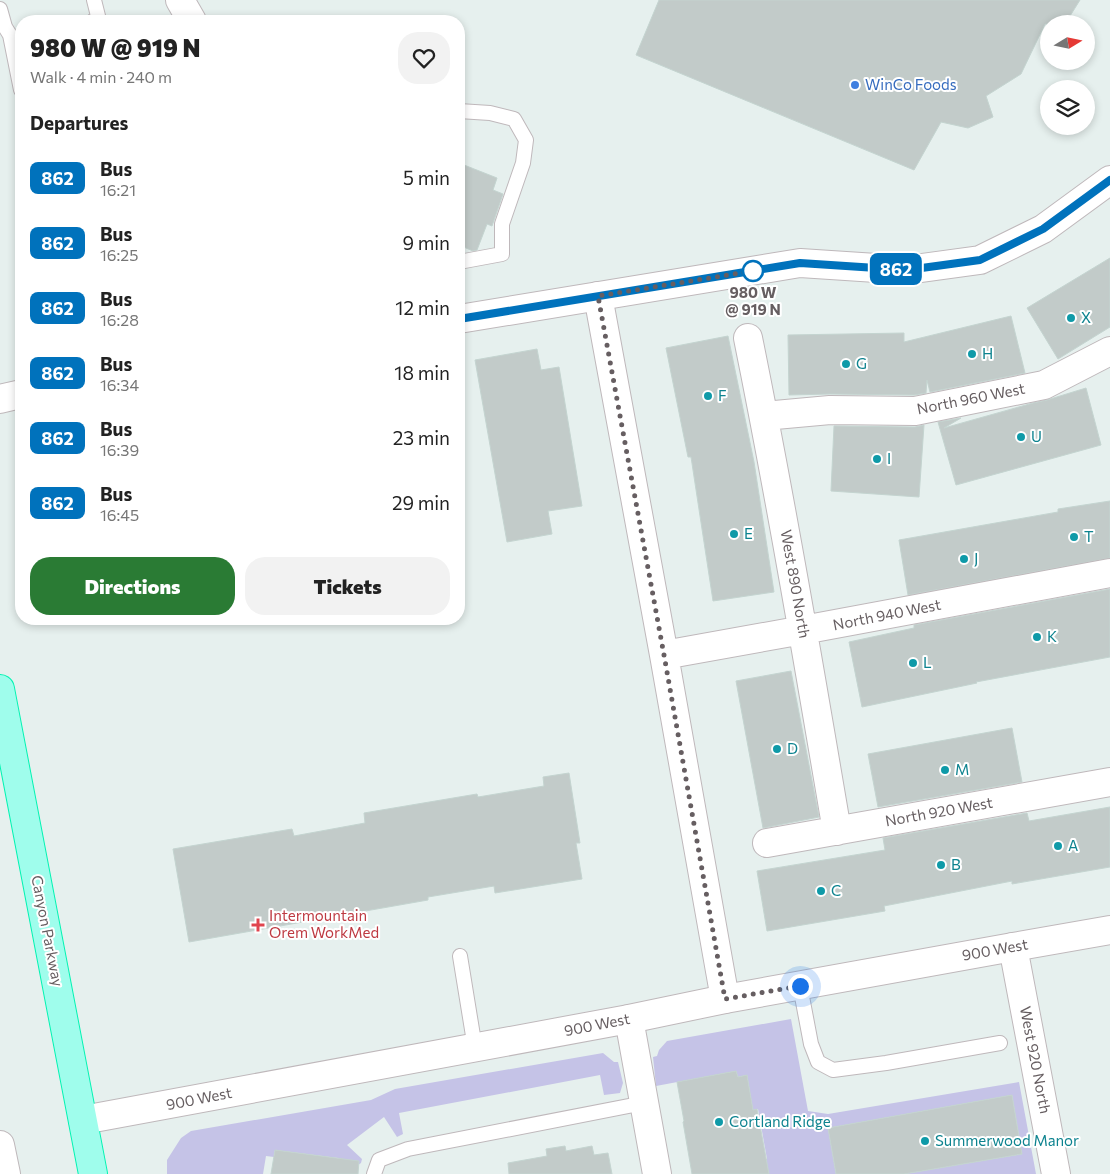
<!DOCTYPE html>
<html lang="en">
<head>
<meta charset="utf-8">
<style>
  body { margin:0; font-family:Commissioner,sans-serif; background:#f2f2f2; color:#222; height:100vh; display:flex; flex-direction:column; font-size:19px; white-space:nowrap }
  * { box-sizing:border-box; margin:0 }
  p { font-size:16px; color:#767676 }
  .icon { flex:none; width:28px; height:28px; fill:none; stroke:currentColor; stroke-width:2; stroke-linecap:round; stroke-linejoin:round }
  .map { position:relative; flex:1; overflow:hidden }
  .details { position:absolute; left:15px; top:15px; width:450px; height:610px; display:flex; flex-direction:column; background:#fff; border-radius:20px; box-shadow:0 2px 8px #0003 }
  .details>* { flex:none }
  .badge { padding:0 10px; border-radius:8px; font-size:18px; line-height:32px }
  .needle { width:32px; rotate:80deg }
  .fabs { position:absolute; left:1040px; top:15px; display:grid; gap:10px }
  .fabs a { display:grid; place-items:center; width:55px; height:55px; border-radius:50%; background:#fff; box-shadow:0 2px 8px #0003; font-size:25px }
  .you { position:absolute; width:25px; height:25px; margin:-12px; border:4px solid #fff; border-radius:50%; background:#1a73e8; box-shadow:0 0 0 8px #1a73e833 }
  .map>.badge { position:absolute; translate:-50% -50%; box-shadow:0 0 0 2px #fff }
  h2 { padding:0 15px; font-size:19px; line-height:45px }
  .round { display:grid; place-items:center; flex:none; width:52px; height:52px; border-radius:20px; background:#f2f2f2 }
  .overview { display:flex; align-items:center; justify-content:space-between; height:85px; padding:0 15px }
  h1 { font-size:24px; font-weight:800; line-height:38px }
  .primary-button { display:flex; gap:10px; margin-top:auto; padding:10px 15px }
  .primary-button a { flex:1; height:58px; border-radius:20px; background:#2a7b34; color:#fff; font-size:20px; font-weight:800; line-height:58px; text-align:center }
  .primary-button a+a { background:#f2f2f2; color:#222 }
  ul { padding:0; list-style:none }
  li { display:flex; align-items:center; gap:15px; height:65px; padding:0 15px }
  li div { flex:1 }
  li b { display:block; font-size:19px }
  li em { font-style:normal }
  li .badge { min-width:55px; font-weight:700; text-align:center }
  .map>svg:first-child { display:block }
  .green { fill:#c5c3e7 }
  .building { fill:#c2cbc9; stroke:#c4d4d0 }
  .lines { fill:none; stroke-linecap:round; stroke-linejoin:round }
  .service-casing { stroke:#bfb8bb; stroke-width:16 }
  .minor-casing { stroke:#bfb8bb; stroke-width:30 }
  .tertiary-casing { stroke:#bfb8bb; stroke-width:30 }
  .trunk-casing { stroke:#03f3b2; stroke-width:30 }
  .service { stroke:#fff; stroke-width:14 }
  .minor { stroke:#fff; stroke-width:28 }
  .tertiary { stroke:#fff; stroke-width:28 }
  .trunk { stroke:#9ffdec; stroke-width:28 }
  .line-casing { stroke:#fff; stroke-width:11 }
  .line { stroke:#0072bc; stroke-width:8 }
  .walk { stroke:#665e61; stroke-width:5; stroke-dasharray:0 9 }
  .shop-dot { fill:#3f7fe0; stroke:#fff; stroke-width:2 }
  .stop-dot { fill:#fff; stroke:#0072bc; stroke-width:2.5 }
  .culture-dot { fill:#0f9aa8; stroke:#fff; stroke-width:2 }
  .health-dot { fill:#e0444e; stroke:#fff; stroke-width:2 }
  .labels { text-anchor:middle; stroke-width:4; stroke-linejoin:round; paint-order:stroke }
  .shop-label { font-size:15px; fill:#366cbe; stroke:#fff; text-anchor:start }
  .stop-label { font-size:15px; font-weight:bold; fill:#665e61; stroke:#fff }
  .culture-label { font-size:15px; fill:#0d838f; stroke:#fff; text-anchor:start }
  .street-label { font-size:15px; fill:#665e61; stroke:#fff }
  .health-label { font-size:15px; fill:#be3a42; stroke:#fff; text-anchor:start }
</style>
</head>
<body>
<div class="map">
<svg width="1110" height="1174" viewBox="0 0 1110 1174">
  <rect width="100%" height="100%" fill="#e6f0ee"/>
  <path class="green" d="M 791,1019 L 808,1111 L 828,1114 L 1019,1082 L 1036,1174 L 904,1174 L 1022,1154 L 1012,1095 L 828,1128 L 836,1174 L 769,1174 L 767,1165 L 750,1168 L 749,1162 L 767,1159 L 758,1109 L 753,1110 L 747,1075 L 738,1077 L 736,1071 L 656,1086 L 653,1057 L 657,1056 L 659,1050 L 667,1041 Z
    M 603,1053 L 614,1062 L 618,1062 L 623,1083 L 620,1093 L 604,1095 L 600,1075 L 399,1113 L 403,1134 L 397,1137 L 384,1117 L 347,1145 L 362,1159 L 361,1163 L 358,1165 L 338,1158 L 275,1150 L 274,1157 L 266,1156 L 263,1174 L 167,1174 L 167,1160 L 181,1138 L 191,1131 L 371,1100 L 395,1089 Z"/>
  <path class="building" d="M 659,0 L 1080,0 L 1065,24 L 1045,24 L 1021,74 L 986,96 L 993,117 L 968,128 L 941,122 L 914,170 L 636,55 Z
    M 459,163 L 497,178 L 493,190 L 503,194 L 492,226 L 487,224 L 477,250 L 473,251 L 459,245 Z
    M 1110,258 L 1110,327 L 1058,359 L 1027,308 Z
    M 1011,316 L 1025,373 L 930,392 L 927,380 L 926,393 L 914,395 L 830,394 L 789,395 L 788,335 L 904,333 L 904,342 Z
    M 728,336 L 754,462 L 774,592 L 713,601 L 691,457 L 688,457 L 666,348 Z
    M 537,349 L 541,370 L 559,367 L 582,506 L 548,511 L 552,534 L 507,542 L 475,360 Z
    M 1086,388 L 1101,445 L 956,485 L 938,422 L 961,418 L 944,428 L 1033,403 L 1047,400 Z
    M 924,425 L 919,497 L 831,491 L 834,426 L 915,427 Z
    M 1110,501 L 1110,558 L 908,595 L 899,540 L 1058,512 L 1058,509 Z
    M 1110,589 L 1110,657 L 976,682 L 977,683 L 862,707 L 849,642 L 914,628 L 914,625 Z
    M 791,671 L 819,817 L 763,828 L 736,681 Z
    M 1012,728 L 1022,782 L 878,807 L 868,754 Z
    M 569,773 L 580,843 L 576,843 L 582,879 L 495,893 L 494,886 L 428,897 L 428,900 L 189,942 L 173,849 L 292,829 L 294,836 L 365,823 L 364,813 L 477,794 L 478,797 L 544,786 L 543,777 Z
    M 1110,807 L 1110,867 L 1012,884 L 1012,881 L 884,906 L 885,911 L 767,931 L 757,871 L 885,850 L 883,838 L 1027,813 L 1029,821 Z
    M 736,1071 L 738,1077 L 747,1075 L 753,1110 L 757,1109 L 769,1174 L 692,1174 L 683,1122 L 684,1121 L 677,1082 Z
    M 1012,1095 L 1022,1154 L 904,1174 L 836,1174 L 828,1128 Z
    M 565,1146 L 566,1151 L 592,1146 L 594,1155 L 608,1153 L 612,1174 L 509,1174 L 508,1163 L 547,1156 L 546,1149 Z
    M 275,1150 L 359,1161 L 358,1174 L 271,1174 Z"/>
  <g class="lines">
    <g class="service-casing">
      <path id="service" d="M 0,9 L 5,27 L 10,35 L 21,90
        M 93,21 L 99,20 L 94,0
        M 459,262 L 502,254 L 502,224 L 523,163 L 526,140 L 514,119 L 490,113 L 459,111
        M 460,956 L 475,1048
        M 800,986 L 811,1044 L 818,1062 L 833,1070 L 886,1063 L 1000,1043
        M 374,1174 L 379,1160 L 408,1149 L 644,1103"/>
    </g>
    <g class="minor-casing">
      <path id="minor" d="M 180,0 L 192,21
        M 598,296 L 664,655 L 725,999
        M 748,338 C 781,501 809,666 837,831
        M 764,416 L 830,410 L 915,411 L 1044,385 L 1110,351
        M 664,655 L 803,630 L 1110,573
        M 767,843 L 1110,782
        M 1013,947 L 1056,1174
        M 629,1019 L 657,1174
        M 0,1145 L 6,1174"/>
    </g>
    <g class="tertiary-casing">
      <path id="tertiary" d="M 459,319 L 800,263 L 907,270 L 980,260 L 1043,229 L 1110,180
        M 0,399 L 21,394
        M 83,1120 L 629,1019 L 725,999 L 1013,947 L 1110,930"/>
    </g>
    <g class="trunk-casing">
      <path id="trunk" d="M 0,689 L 93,1174"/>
    </g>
    <use href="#service" class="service"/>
    <use href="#minor" class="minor"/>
    <use href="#tertiary" class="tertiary"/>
    <use href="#trunk" class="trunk"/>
  </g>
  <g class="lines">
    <g class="line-casing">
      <path id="line" d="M 459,319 L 800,263 L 907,270 L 980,260 L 1043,229 L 1110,180"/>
    </g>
    <use href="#line" class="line"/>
    <path class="walk" d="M 753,271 L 598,296 L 664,655 L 725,999 L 800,986"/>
  </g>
  <circle class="shop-dot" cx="855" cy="85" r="5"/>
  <circle class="stop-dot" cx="753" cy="271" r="10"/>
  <g class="culture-dot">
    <circle cx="1071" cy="318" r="5"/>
    <circle cx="972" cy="354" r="5"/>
    <circle cx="846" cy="364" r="5"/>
    <circle cx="708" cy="396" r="5"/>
    <circle cx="1021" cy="437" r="5"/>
    <circle cx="877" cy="459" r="5"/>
    <circle cx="734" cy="534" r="5"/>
    <circle cx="1074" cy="537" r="5"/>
    <circle cx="964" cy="559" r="5"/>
    <circle cx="1037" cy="637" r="5"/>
    <circle cx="913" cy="663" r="5"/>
    <circle cx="777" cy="749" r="5"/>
    <circle cx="945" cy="770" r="5"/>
    <circle cx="1058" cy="846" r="5"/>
    <circle cx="941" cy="865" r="5"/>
    <circle cx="821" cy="891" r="5"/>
    <circle cx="719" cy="1122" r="5"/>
    <circle cx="925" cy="1141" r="5"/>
  </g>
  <path class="health-dot" d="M255.5 917.5h5v5h5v5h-5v5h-5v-5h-5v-5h5z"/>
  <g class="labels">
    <g class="shop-label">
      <text x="865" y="90">WinCo Foods</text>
    </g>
    <g class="stop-label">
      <text x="753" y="298">980 W<tspan x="753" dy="17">@ 919 N</tspan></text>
    </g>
    <g class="culture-label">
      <text x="1081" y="323">X</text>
      <text x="982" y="359">H</text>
      <text x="856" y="369">G</text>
      <text x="718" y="401">F</text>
      <text x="1031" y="442">U</text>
      <text x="887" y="464">I</text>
      <text x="744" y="539">E</text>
      <text x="1084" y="542">T</text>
      <text x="974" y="564">J</text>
      <text x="1047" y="642">K</text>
      <text x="923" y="668">L</text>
      <text x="787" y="754">D</text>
      <text x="955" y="775">M</text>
      <text x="1068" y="851">A</text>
      <text x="951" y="870">B</text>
      <text x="831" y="896">C</text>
      <text x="729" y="1127">Cortland Ridge</text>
      <text x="935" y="1146">Summerwood Manor</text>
    </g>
    <g class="street-label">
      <text transform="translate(971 399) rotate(-11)" y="5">North 960 West</text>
      <text transform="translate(795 584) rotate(80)" y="5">West 890 North</text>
      <text transform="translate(887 615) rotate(-11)" y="5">North 940 West</text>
      <text transform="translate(939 812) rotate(-10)" y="5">North 920 West</text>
      <text transform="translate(47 931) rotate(79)" y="5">Canyon Parkway</text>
      <text transform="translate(995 950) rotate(-10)" y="5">900 West</text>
      <text transform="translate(597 1025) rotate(-11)" y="5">900 West</text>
      <text transform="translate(1035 1060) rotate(79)" y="5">West 920 North</text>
      <text transform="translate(199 1099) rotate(-11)" y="5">900 West</text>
    </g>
    <g class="health-label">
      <text x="269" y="921">Intermountain<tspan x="269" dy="17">Orem WorkMed</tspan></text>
    </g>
  </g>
</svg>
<div class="fabs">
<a><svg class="needle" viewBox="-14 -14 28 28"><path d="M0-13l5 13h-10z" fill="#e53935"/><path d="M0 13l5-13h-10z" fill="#767676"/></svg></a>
<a><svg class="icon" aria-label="layers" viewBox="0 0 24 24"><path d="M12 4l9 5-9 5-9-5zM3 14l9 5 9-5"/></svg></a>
</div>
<div class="you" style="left:800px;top:986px"></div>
<b class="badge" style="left:896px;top:269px;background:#0072bc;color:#fff">862</b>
<section class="details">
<div class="overview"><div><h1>980 W @ 919 N</h1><p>Walk · 4 min · 240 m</p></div><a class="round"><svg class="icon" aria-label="heart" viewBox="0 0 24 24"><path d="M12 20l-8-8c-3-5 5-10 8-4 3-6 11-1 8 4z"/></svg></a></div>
<h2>Departures</h2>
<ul>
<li><span class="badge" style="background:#0072bc;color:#fff">862</span><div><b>Bus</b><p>16:21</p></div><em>5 min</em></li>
<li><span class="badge" style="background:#0072bc;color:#fff">862</span><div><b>Bus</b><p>16:25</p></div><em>9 min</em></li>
<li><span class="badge" style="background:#0072bc;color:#fff">862</span><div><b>Bus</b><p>16:28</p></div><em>12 min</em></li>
<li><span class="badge" style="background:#0072bc;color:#fff">862</span><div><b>Bus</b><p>16:34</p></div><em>18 min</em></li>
<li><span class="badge" style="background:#0072bc;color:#fff">862</span><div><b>Bus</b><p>16:39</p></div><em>23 min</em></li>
<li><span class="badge" style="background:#0072bc;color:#fff">862</span><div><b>Bus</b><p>16:45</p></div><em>29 min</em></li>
</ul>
<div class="primary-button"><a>Directions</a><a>Tickets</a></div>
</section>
</div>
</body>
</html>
